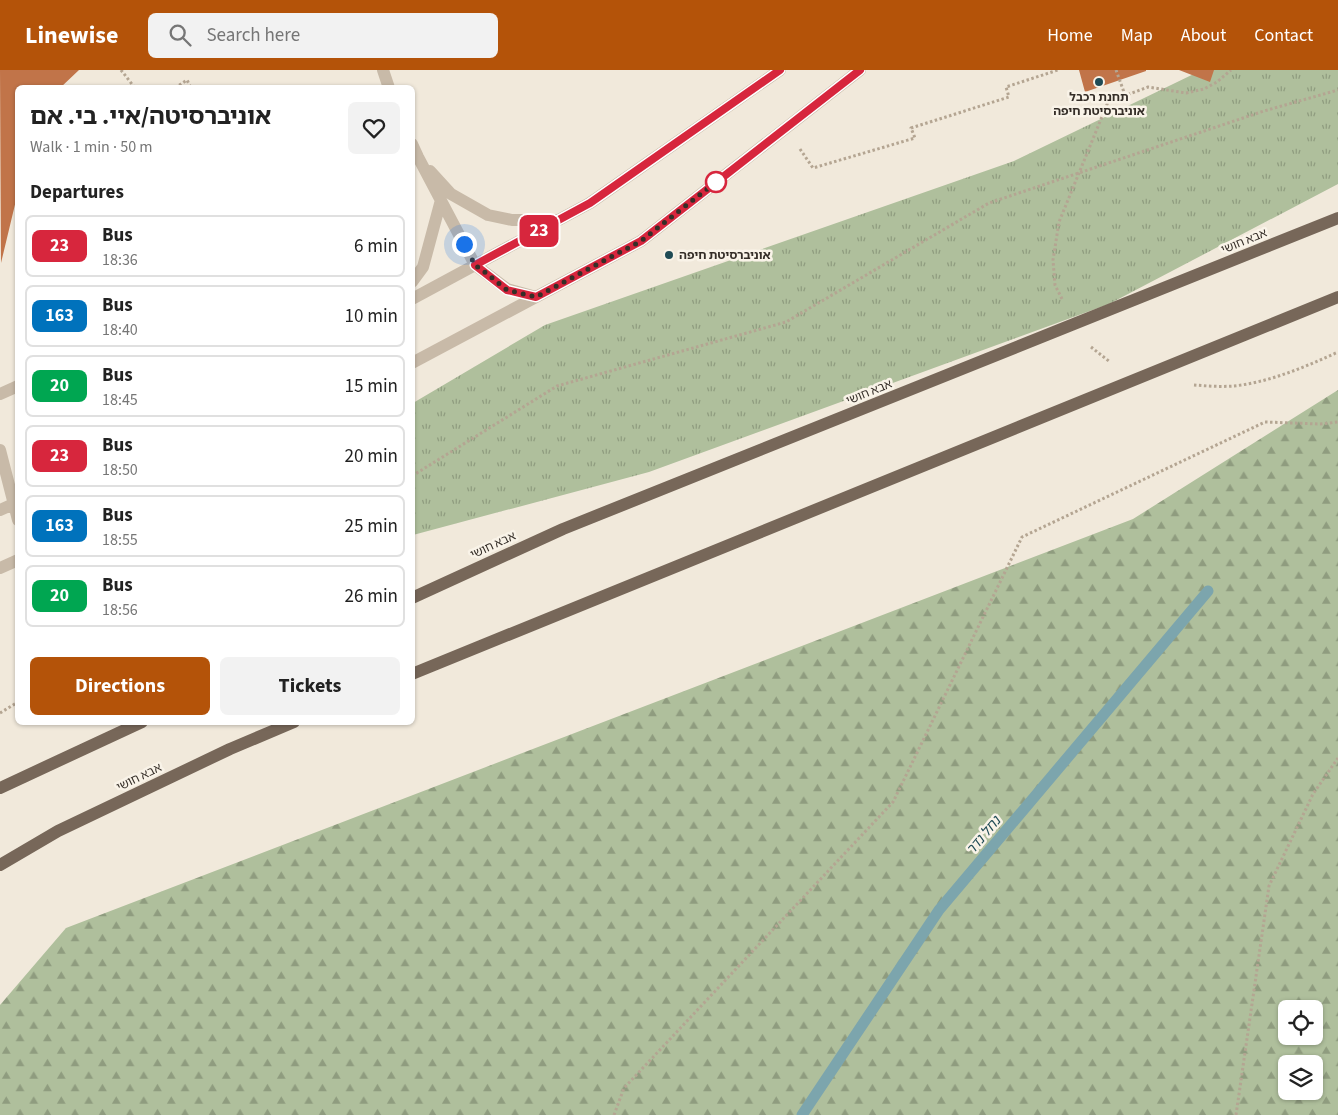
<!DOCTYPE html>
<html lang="en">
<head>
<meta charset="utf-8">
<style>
  body { margin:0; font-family:"Source Sans 3","Noto Sans Hebrew",sans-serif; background:#f2f2f2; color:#222; height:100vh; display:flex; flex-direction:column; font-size:19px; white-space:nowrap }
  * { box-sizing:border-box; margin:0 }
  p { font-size:16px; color:#767676 }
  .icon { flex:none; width:28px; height:28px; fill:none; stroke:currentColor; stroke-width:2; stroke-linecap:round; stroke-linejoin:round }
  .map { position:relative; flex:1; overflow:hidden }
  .side { position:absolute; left:15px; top:15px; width:400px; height:640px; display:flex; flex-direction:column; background:#fff; border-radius:8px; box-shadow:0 1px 4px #0004 }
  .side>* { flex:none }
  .badge { padding:0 10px; border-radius:8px; font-size:18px; line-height:32px }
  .buttons { position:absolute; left:1278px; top:930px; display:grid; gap:10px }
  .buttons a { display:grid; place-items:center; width:45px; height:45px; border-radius:8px; background:#fff; box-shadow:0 1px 4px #0004; font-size:25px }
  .you { position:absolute; width:25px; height:25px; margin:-12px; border:4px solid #fff; border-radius:50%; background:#1a73e8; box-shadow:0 0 0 8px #1a73e833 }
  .map>.badge { position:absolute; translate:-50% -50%; box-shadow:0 0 0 2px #fff }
  h2 { padding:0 15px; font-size:19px; line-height:45px }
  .round { display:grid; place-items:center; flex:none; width:52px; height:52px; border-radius:8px; background:#f2f2f2 }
  .headline { display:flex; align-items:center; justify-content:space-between; height:85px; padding:0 15px }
  h1 { font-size:24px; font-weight:700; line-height:38px }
  .button { display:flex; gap:10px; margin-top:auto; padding:10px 15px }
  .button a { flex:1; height:58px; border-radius:8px; background:#b45309; color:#fff; font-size:20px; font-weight:700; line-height:58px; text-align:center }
  .button a+a { background:#f2f2f2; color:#222 }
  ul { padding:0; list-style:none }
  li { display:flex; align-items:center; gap:15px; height:62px; margin:0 10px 8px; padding:0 5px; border:2px solid #e0e0e0; border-radius:8px }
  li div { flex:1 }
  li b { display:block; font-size:19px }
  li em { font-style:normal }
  li .badge { min-width:55px; font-weight:700; text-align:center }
  header { display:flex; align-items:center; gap:30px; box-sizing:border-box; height:70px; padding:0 25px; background:#b45309; color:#fff }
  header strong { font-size:24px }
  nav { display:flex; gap:28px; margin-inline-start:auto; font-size:18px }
  .search { width:350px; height:45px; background:#f2f2f2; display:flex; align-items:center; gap:12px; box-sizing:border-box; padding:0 18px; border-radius:8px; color:#767676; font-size:19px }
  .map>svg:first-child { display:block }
  .grass { fill:url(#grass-tufts) }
  .forest { fill:url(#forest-firs); fill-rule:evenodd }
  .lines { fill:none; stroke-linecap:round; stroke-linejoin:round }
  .stream { stroke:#7ca5ad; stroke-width:11 }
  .building { fill:#c17449 }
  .path { stroke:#b4a592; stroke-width:3; stroke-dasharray:2.5 2.5; stroke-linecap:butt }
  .minor { stroke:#c8baa8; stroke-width:12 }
  .major { stroke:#776759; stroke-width:12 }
  .line-casing { stroke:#fff; stroke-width:11 }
  .line { stroke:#d7263d; stroke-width:8 }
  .walk { stroke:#352e28; stroke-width:5; stroke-dasharray:0 9 }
  .poi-dot { fill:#1f4b55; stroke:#f9f3e8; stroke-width:2 }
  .stop-dot { fill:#fff; stroke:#d7263d; stroke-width:2.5 }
  .labels { text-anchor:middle; stroke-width:5; stroke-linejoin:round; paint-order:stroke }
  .poi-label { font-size:12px; font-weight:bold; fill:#352e28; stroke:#f9f3e8 }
  .street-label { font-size:12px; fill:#352e28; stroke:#f9f3e8 }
  .water-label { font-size:14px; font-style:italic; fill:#1f4b55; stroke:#f9f3e8 }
</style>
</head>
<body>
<header>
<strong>Linewise</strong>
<div class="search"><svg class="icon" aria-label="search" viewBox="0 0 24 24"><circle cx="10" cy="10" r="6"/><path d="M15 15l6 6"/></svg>Search here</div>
<nav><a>Home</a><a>Map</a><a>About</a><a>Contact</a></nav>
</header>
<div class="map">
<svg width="1338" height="1045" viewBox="0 0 1338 1045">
  <defs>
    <pattern id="grass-tufts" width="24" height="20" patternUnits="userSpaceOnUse" patternTransform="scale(1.25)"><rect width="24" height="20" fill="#afbf9c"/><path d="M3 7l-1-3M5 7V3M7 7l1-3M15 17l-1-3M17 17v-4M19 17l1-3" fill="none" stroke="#8f9c7f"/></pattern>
    <pattern id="forest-firs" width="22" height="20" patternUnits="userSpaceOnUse" patternTransform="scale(1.25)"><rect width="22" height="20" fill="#afbf9c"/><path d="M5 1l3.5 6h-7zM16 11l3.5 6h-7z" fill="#8f9c7f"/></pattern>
  </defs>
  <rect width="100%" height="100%" fill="#f1e9db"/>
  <path class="grass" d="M 1202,0 L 1338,0 L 1338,114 L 1109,234 L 649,402 L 413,465 L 413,333 L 545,255 L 1014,91 Z"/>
  <path class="forest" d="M 1338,320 L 1338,1045 L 0,1045 L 0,935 L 66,858 L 1133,449 ZM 1286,939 L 1314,939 L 1314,966 L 1286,966 ZM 1286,994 L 1314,994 L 1314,1021 L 1286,1021 Z"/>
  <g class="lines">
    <path class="stream" d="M 802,1045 L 939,840 L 1208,521"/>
  </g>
  <path class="building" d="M 0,0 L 79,0 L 60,18 L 18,18 L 18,122 L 1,193 Z
    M 1079,0 L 1146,0 L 1146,1 L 1085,22 Z
    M 1179,0 L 1214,0 L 1210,12 Z"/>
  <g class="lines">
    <path class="path" d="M 121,0 L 135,18
      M 1116,0 L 1125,25
      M 175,18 L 187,10 L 191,18
      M 800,79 L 813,98 L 915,68 L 911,58 L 1009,27 L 1006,17 L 1058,0
      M 1062,229 L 1055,215 L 1053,190 L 1059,152 L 1108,32 L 1148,17 L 1186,23 L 1204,19 L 1217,12 L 1231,0
      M 1091,277 L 1110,292
      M 1194,315 C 1207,316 1221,317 1234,316 C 1270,312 1305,297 1338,282
      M 412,406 L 557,316 L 786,252 L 989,133 L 1264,41 L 1338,20
      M 0,643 L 18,632
      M 614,1045 L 624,1018 L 893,732 L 1022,467 L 1265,352 L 1320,354 L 1338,352
      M 1236,1045 L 1269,816 L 1313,724 L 1338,688"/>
    <path class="minor" d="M 383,0 L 389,18
      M 412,74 L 418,87 L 475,195 L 507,219 L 536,227
      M 430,101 L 451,124 L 488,145 L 512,150 L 556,150
      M 412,212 L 423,197 L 441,130
      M 412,229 L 590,133 L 780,0
      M 412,293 L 641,171 L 860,0
      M 0,324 L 18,316
      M 0,380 L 18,450
      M 0,440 L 18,432
      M 0,498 L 18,490"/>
    <path class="major" d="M 412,528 L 563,459 L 1338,148
      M 412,604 L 1338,227
      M 0,718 L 142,652
      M 0,795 L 58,761 L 230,679 L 294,652"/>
  </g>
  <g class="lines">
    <g class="line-casing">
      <path id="line" d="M 780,0 L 590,133 L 475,195 L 507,220 L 536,227 L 641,171 L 860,0"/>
    </g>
    <use href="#line" class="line"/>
    <path class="walk" d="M 464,174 L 475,195 L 486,203 L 507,220 L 536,227 L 641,171 L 716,112"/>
  </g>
  <g class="poi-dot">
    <circle cx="1099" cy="12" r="5"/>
    <circle cx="669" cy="185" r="5"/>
  </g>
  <circle class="stop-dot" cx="716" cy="112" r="10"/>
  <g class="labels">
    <g class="poi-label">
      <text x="1099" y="31">תחנת רכבל<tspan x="1099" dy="14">אוניברסיטת חיפה</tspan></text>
      <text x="679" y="189" text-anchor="start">אוניברסיטת חיפה</text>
    </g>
    <g class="street-label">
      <text transform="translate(1244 171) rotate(-22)" y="4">אבא חושי</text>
      <text transform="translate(869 322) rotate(-22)" y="4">אבא חושי</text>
      <text transform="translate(493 475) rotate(-25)" y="4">אבא חושי</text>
      <text transform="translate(139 707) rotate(-26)" y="4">אבא חושי</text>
    </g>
    <g class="water-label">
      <text transform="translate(983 765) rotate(-50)" y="5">נחל נדר</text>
    </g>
  </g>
</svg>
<div class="buttons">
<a><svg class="icon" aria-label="locate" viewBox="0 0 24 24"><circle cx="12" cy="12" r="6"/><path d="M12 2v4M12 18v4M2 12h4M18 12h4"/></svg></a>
<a><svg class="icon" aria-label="layers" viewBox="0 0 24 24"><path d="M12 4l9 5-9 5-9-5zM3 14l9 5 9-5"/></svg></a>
</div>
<div class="you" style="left:464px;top:174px"></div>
<b class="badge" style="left:539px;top:161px;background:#d7263d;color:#fff">23</b>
<section class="side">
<div class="headline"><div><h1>אוניברסיטה/איי. בי. אם</h1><p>Walk · 1 min · 50 m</p></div><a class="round"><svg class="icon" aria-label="heart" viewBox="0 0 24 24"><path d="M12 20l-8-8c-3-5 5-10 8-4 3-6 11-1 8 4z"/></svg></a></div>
<h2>Departures</h2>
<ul>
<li><span class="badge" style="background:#d7263d;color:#fff">23</span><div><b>Bus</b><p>18:36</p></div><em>6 min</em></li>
<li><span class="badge" style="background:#0072bc;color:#fff">163</span><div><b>Bus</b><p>18:40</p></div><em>10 min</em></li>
<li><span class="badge" style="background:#00a651;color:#fff">20</span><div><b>Bus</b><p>18:45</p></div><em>15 min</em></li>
<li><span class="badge" style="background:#d7263d;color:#fff">23</span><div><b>Bus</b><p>18:50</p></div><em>20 min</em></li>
<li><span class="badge" style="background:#0072bc;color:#fff">163</span><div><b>Bus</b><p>18:55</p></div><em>25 min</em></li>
<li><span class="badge" style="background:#00a651;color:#fff">20</span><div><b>Bus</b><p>18:56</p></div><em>26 min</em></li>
</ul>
<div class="button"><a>Directions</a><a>Tickets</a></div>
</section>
</div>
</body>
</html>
